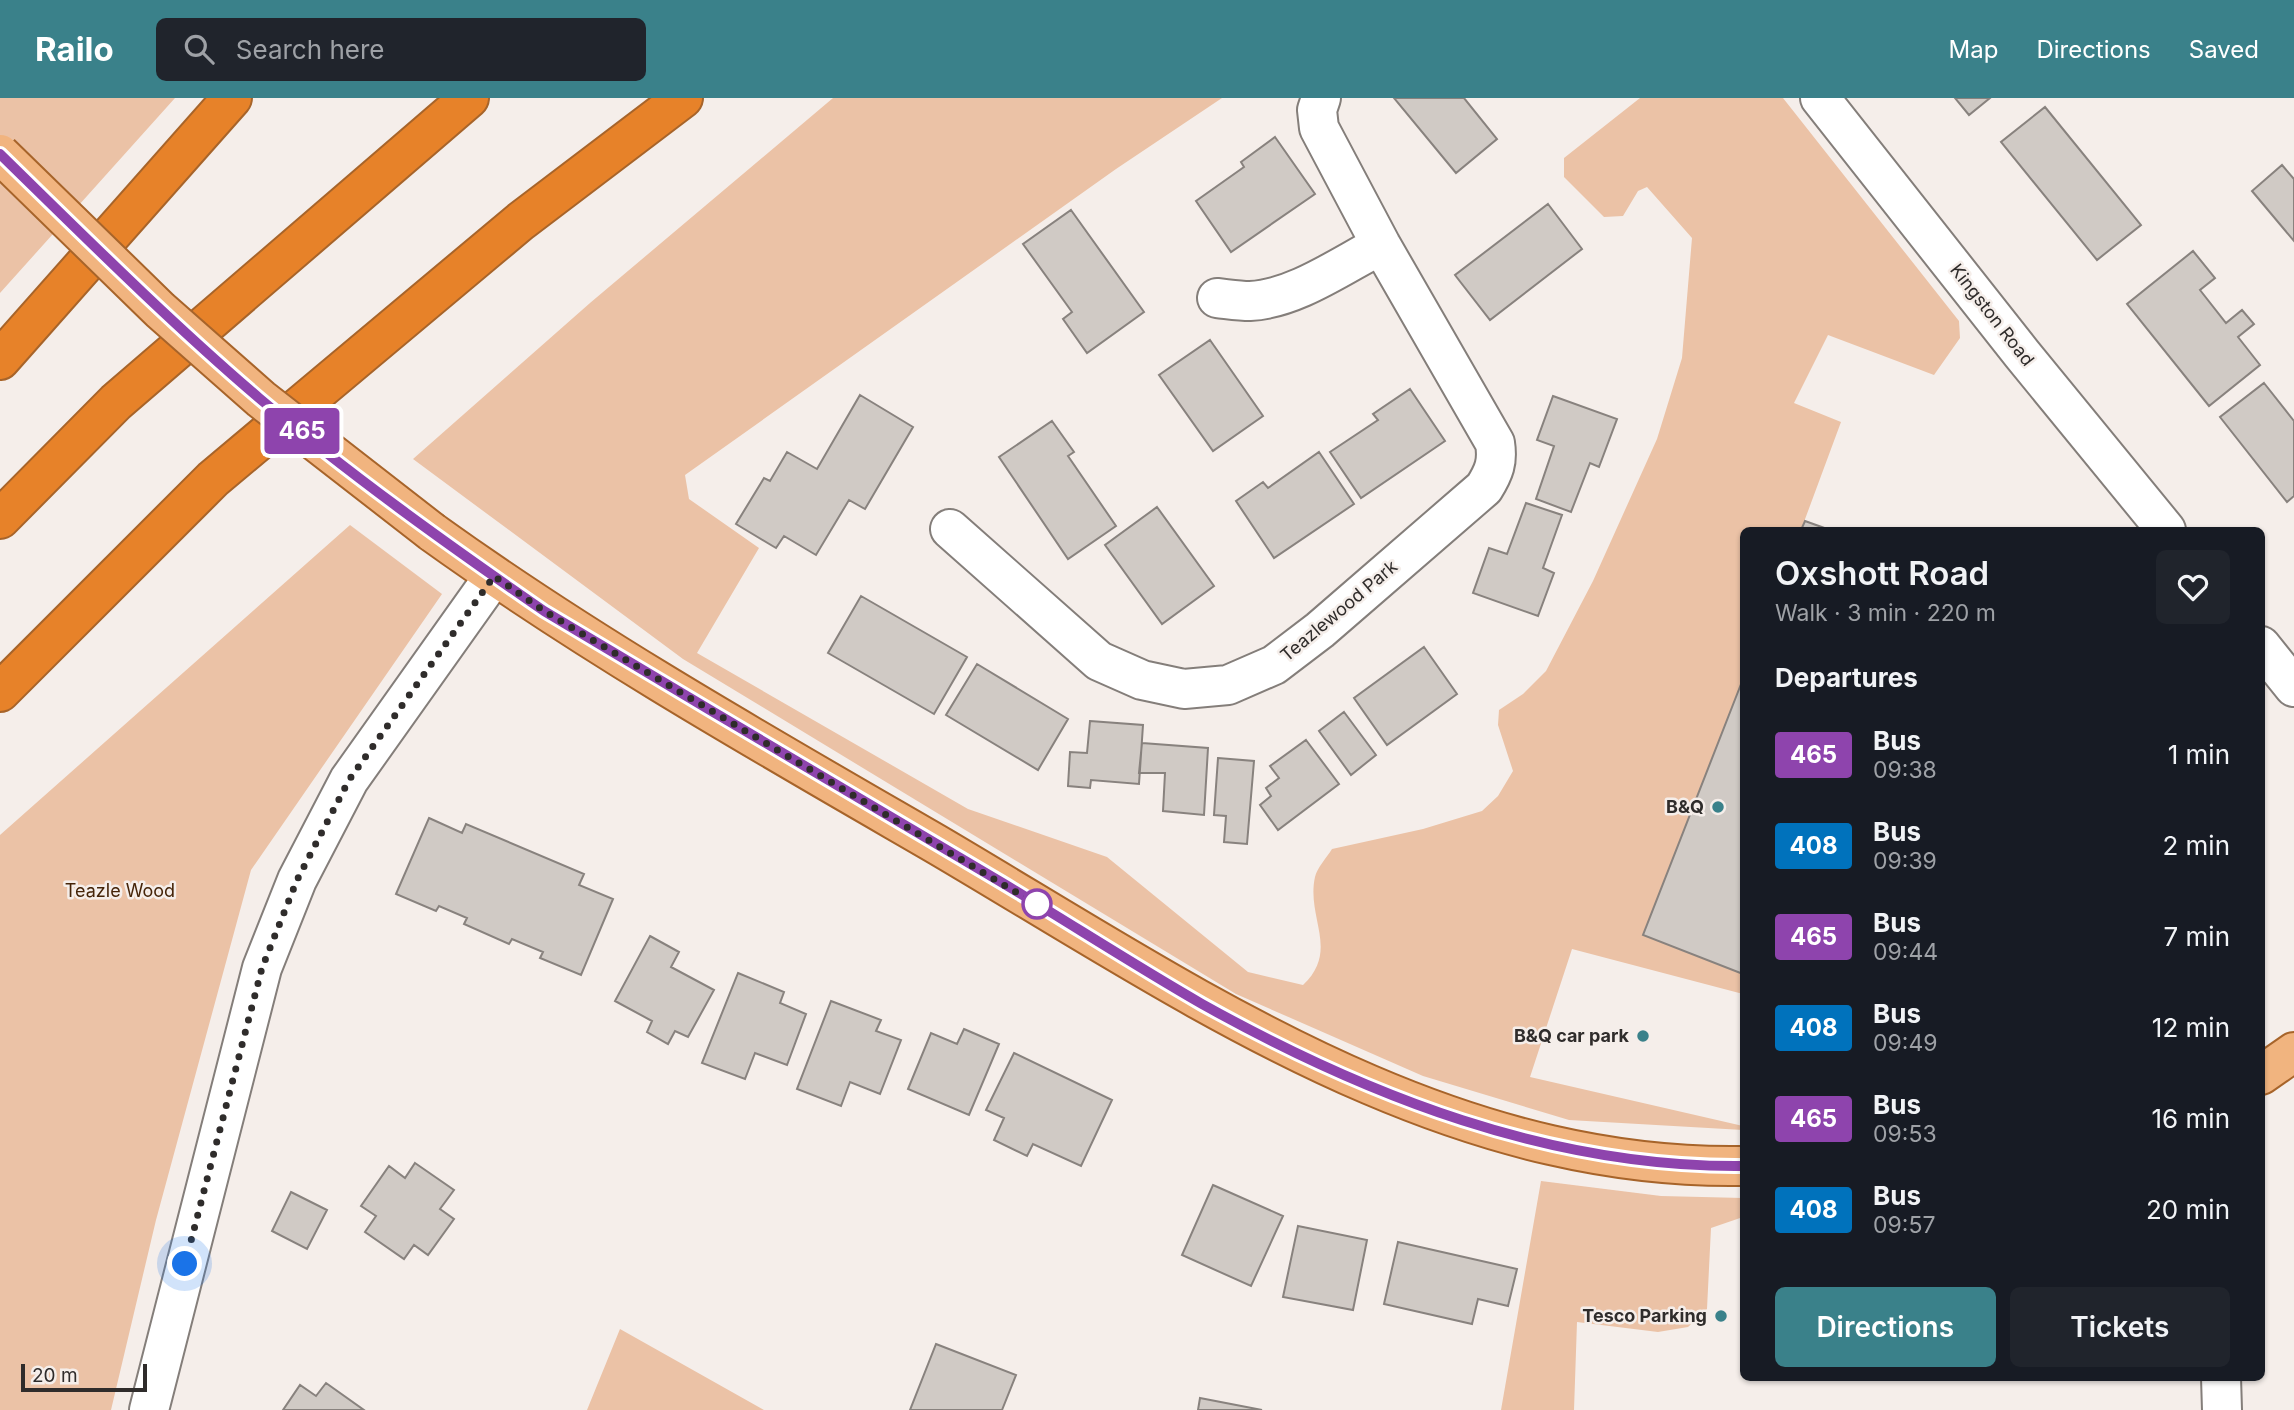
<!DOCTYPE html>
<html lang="en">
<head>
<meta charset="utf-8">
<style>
  body { margin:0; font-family:Inter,sans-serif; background:#20242c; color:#f1f3f6; height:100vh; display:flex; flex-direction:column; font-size:26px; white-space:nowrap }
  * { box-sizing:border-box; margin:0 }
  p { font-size:23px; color:#9ea1a6 }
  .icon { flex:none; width:38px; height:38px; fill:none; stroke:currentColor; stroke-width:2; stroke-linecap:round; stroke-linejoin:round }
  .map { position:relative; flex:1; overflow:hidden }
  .side { position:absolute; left:1740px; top:429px; width:525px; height:854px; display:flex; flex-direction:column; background:#171b24; border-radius:10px; box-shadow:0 2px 5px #0004 }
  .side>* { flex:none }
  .badge { padding:0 14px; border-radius:5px; font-size:24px; line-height:46px }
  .scale { position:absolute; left:21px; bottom:18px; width:126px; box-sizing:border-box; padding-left:7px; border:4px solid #2f2c2b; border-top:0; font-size:19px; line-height:24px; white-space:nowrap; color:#2f2c2b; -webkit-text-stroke:5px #f5eeea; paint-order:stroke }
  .you { position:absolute; width:35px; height:35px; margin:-18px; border:5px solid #fff; border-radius:50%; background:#1a73e8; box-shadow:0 0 0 10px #1a73e833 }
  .map>.badge { position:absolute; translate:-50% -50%; box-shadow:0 0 0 4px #fff }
  h2 { padding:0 35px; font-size:26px; line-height:63px }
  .round { display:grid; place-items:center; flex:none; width:74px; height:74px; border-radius:10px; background:#20242c }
  .summary { display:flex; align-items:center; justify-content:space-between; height:119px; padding:0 35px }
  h1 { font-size:33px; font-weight:600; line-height:52px }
  .button { display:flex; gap:14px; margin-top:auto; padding:14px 35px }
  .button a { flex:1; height:80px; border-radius:10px; background:#3a818a; color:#fff; font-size:28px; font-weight:600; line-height:80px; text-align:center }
  .button a+a { background:#20242c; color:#f1f3f6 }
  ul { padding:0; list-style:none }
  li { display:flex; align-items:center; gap:21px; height:91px; padding:0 35px }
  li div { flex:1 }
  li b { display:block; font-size:26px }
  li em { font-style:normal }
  li .badge { min-width:77px; font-weight:700; text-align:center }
  header { display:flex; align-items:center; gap:42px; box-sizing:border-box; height:98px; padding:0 35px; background:#3a818a; color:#fff }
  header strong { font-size:33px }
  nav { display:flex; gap:38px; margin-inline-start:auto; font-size:24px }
  .search { width:490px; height:63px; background:#20242c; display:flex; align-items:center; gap:18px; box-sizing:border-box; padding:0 24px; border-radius:10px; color:#9ea1a6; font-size:26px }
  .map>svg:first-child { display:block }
  .green { fill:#ebc2a6 }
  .building { fill:#d0cac5; stroke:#88827e; stroke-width:2 }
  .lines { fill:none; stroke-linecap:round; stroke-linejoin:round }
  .minor-casing { stroke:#847e7a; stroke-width:42 }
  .major-casing { stroke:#a7642a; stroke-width:42 }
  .highway-casing { stroke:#a7642a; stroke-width:42 }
  .minor { stroke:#fff; stroke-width:38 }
  .major { stroke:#f1b47f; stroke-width:38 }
  .highway { stroke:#e78229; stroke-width:38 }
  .major-bridge-casing { stroke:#a7642a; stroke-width:42; stroke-linecap:butt }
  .major-bridge { stroke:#f1b47f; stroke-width:38 }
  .line-casing { stroke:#fff; stroke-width:16 }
  .line { stroke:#8e44ad; stroke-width:10 }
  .walk { stroke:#2f2c2b; stroke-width:7; stroke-dasharray:0 12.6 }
  .poi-dot { fill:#3a818a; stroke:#f5eeea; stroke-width:2.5 }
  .stop-dot { fill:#fff; stroke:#8e44ad; stroke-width:3.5 }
  .labels { text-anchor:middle; stroke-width:5; stroke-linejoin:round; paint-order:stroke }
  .street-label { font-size:18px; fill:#2f2c2b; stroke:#f5eeea }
  .poi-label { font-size:18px; font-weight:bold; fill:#2f2c2b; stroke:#f5eeea; text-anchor:end }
  .park-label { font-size:18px; fill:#452408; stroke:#f5eeea }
</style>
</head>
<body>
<header>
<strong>Railo</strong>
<div class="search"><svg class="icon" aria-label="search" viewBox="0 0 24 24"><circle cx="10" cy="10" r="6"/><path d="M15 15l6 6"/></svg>Search here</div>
<nav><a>Map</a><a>Directions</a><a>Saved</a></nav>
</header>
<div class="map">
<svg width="2294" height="1312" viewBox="0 0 2294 1312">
  <rect width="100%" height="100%" fill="#f5eeea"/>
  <path class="green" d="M 0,0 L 175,0 L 0,195 Z
    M 833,0 L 1222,0 L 1116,71 L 685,377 L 689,401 L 759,450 L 697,555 L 968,711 L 1107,759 L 1248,874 L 1303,887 C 1340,852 1306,820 1315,779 C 1317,770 1327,759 1332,751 L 1423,731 L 1482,713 L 1498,698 L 1513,673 L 1498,627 L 1499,612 L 1523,596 L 1546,573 L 1593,483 L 1657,341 L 1682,260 L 1692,140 L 1647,89 L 1638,93 L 1623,118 L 1604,119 L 1564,79 L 1564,60 L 1640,0 L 1783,0 L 1959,223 L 1960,240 L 1934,277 L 1828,237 L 1794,305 L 1841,324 L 1801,432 L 1743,432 L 1743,581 L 1643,837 L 1743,876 L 1743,896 L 1572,851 L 1530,979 L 1743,1028 L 1743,1032 L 1569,1022 L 1423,978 L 1236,896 L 683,561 L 413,361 L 590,205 Z
    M 350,427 L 442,496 L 251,772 L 156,1122 L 111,1312 L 0,1312 L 0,737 Z
    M 1541,1083 L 1661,1098 L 1743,1100 L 1743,1119 L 1711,1130 L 1707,1211 L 1688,1229 L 1658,1234 L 1577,1224 L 1574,1312 L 1501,1312 Z
    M 620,1231 L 764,1312 L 587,1312 Z"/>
  <path class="building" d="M 1394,0 L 1464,0 L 1497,41 L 1456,75 Z
    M 1955,0 L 1990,0 L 1969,17 Z
    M 2045,9 L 2141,127 L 2097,162 L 2001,44 Z
    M 1275,39 L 1315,96 L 1231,154 L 1196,103 L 1244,69 L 1241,64 Z
    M 2282,67 L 2294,81 L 2294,143 L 2252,93 Z
    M 1548,106 L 1582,151 L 1490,222 L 1455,177 Z
    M 1071,112 L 1144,214 L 1087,255 L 1063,221 L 1072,214 L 1023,146 Z
    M 2193,153 L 2215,180 L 2200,192 L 2226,225 L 2242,212 L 2254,226 L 2238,239 L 2260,267 L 2209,308 L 2127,206 Z
    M 1210,242 L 1263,318 L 1213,353 L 1159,277 Z
    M 2264,285 L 2294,323 L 2294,398 L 2287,404 L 2220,319 Z
    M 1410,291 L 1445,343 L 1361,400 L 1330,354 L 1378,322 L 1373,316 Z
    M 860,297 L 913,329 L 865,411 L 849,402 L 816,457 L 784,438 L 776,450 L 736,426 L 764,380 L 770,383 L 787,354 L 817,371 Z
    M 1553,298 L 1617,321 L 1599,369 L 1590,365 L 1571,414 L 1536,401 L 1554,348 L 1537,342 Z
    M 1052,323 L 1074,354 L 1068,358 L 1116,428 L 1068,461 L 999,359 Z
    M 1319,354 L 1354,406 L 1274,460 L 1236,403 L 1263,384 L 1268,390 Z
    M 1526,405 L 1562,417 L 1543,470 L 1554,475 L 1538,518 L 1473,495 L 1489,450 L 1507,456 Z
    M 1157,409 L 1214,488 L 1162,526 L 1105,447 Z
    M 1805,423 L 1830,432 L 1801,432 Z
    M 861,498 L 967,559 L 934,616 L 828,555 Z
    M 1424,549 L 1457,596 L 1387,647 L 1354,600 Z
    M 977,566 L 1068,621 L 1038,672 L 946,617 Z
    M 1743,581 L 1743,876 L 1643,837 Z
    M 1344,614 L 1376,657 L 1351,677 L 1319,633 Z
    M 1090,623 L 1143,627 L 1139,686 L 1091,682 L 1090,690 L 1068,688 L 1070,654 L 1087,655 Z
    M 1306,642 L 1339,686 L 1278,732 L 1260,707 L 1271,698 L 1266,690 L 1279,680 L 1270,668 Z
    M 1142,645 L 1208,650 L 1204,717 L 1163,713 L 1165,675 L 1139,675 Z
    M 1218,660 L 1254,663 L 1247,746 L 1224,744 L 1226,718 L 1214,717 Z
    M 429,720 L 462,735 L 466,726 L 584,776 L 579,787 L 613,801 L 581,877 L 540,860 L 543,854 L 512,841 L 509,846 L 464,826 L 467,820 L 439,808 L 436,813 L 396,796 Z
    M 650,838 L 679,854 L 671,869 L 714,892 L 688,939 L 675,933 L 668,946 L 647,934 L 652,923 L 615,903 Z
    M 738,875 L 784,894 L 780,905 L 806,916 L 787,967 L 755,955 L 745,981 L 702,965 Z
    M 831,903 L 881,922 L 876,933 L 901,942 L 880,996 L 850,984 L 841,1008 L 797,991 Z
    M 964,931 L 999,946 L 969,1017 L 908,991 L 931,935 L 957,946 Z
    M 1014,955 L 1112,1002 L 1081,1068 L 1033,1046 L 1027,1058 L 994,1042 L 1004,1020 L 986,1012 Z
    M 415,1065 L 454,1092 L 440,1111 L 454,1121 L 428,1157 L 414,1147 L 404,1161 L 365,1134 L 376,1118 L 361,1108 L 389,1068 L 405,1080 Z
    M 1213,1087 L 1283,1118 L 1251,1188 L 1182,1157 Z
    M 291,1094 L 327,1112 L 307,1151 L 272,1133 Z
    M 1298,1128 L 1367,1142 L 1353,1212 L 1283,1199 Z
    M 1398,1144 L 1517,1171 L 1508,1208 L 1478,1201 L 1472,1226 L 1384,1206 Z
    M 936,1246 L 1016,1277 L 1002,1312 L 910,1312 Z
    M 326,1285 L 364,1312 L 283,1312 L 300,1287 L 316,1298 Z
    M 1200,1300 L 1262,1312 L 1198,1312 Z"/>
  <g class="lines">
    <g class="minor-casing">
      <path id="minor" d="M 1820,0 L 2022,256 L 2166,432
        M 1217,200 C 1227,201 1239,203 1250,203 C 1295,201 1342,167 1381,147
        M 950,431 L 1099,563 L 1142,582 L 1184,591 L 1228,587 L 1274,567 L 1320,532 L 1484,390 C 1494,374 1498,364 1495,345 L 1381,147 L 1319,30 L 1317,12 L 1321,0
        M 2261,548 L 2294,589
        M 2221,1279 L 2222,1312
        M 149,1312 L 262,870 L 297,782 L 349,682 L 494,478"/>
    </g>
    <g class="major-casing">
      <path id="major" d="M 432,434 C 592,549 765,647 936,746 C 1186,893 1439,1073 1743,1068
        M 2261,977 L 2294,954"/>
    </g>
    <g class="highway-casing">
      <path id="highway" d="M 0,262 L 232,0
        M 0,421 L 116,304 L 469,0
        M 0,594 L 213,381 L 521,123 L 683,0"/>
    </g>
    <use href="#minor" class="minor"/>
    <use href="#major" class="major"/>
    <use href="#highway" class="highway"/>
    <g class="major-bridge-casing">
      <path id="major-bridge" d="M 0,56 L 160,212 L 261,301 L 432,434"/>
    </g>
    <use href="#major-bridge" class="major-bridge"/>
  </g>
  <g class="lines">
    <g class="line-casing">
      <path id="line" d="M 0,56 C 85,139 169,223 259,300 C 349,376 447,446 544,513 C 696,604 848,694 1001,784 C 1068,824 1134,867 1202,906 C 1367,998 1551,1070 1743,1068"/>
    </g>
    <use href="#line" class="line"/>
    <path class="walk" d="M 185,1166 L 262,870 L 297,782 L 349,682 L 494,478 L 544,513 L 1046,812 L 1037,806"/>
  </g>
  <g class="poi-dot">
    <circle cx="1718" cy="709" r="7"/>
    <circle cx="1643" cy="938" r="7"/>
    <circle cx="1721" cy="1218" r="7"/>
  </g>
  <circle class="stop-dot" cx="1037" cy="806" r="14"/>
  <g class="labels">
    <g class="street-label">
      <text transform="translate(1992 217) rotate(52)" y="6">Kingston Road</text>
      <text transform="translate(1339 513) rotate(-40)" y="6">Teazlewood Park</text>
    </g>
    <g class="poi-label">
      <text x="1704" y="715">B&amp;Q</text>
      <text x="1629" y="944">B&amp;Q car park</text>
      <text x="1707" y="1224">Tesco Parking</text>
    </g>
    <g class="park-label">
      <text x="120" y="799">Teazle Wood</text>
    </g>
  </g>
</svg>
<div class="scale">20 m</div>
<div class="you" style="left:185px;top:1166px"></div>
<b class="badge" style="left:302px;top:333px;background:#8e44ad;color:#fff">465</b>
<section class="side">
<div class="summary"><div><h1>Oxshott Road</h1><p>Walk · 3 min · 220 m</p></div><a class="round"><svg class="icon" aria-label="heart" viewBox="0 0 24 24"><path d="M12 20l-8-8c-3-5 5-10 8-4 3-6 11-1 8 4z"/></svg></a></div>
<h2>Departures</h2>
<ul>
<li><span class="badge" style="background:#8e44ad;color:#fff">465</span><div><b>Bus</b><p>09:38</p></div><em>1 min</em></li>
<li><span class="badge" style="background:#0072bc;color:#fff">408</span><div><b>Bus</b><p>09:39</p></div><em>2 min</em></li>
<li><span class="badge" style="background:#8e44ad;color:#fff">465</span><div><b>Bus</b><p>09:44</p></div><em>7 min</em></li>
<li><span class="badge" style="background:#0072bc;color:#fff">408</span><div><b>Bus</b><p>09:49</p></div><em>12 min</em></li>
<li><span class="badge" style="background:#8e44ad;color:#fff">465</span><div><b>Bus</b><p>09:53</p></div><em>16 min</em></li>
<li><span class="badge" style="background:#0072bc;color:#fff">408</span><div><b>Bus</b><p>09:57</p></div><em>20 min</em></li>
</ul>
<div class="button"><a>Directions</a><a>Tickets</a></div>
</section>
</div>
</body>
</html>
